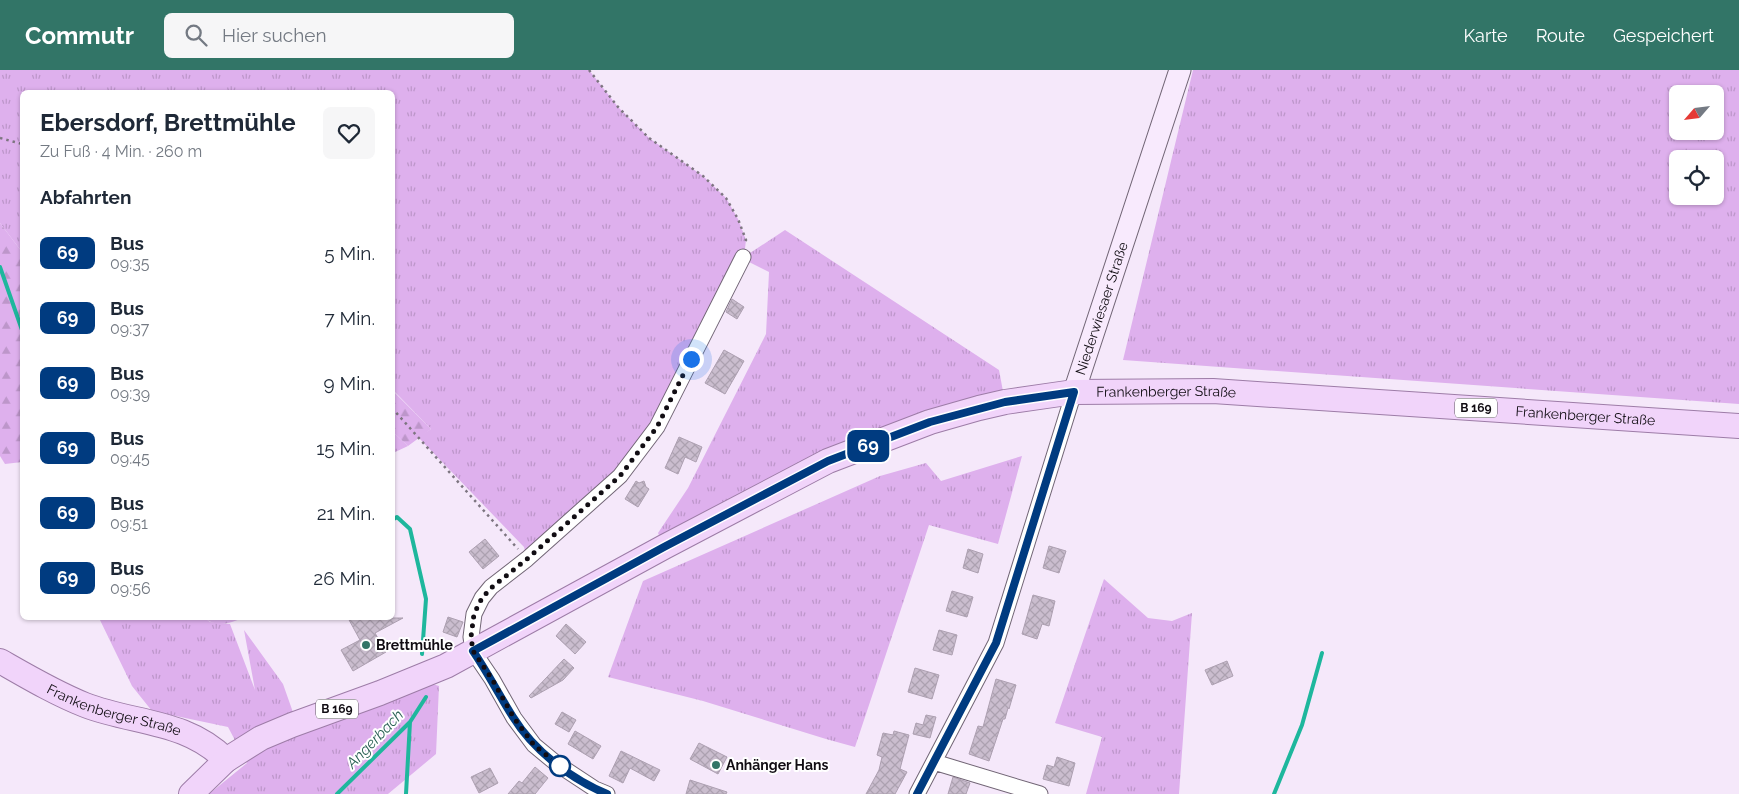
<!DOCTYPE html>
<html lang="de">
<head>
<meta charset="utf-8">
<style>
  body { margin:0; font-family:Raleway,sans-serif; background:#f6f6f7; color:#1f2937; height:100vh; display:flex; flex-direction:column; font-size:19px; white-space:nowrap }
  * { box-sizing:border-box; margin:0 }
  p { font-size:16px; color:#747a83 }
  .icon { flex:none; width:28px; height:28px; fill:none; stroke:currentColor; stroke-width:2; stroke-linecap:round; stroke-linejoin:round }
  .map { position:relative; flex:1; overflow:hidden }
  .side { position:absolute; left:20px; top:20px; width:375px; height:530px; display:flex; flex-direction:column; background:#fff; border-radius:8px; box-shadow:0 1px 4px #0004 }
  .side>* { flex:none }
  .badge { padding:0 10px; border-radius:8px; font-size:18px; line-height:32px }
  .needle { width:32px; rotate:242deg }
  .controls { position:absolute; left:1669px; top:15px; display:grid; gap:10px }
  .controls a { display:grid; place-items:center; width:55px; height:55px; border-radius:8px; background:#fff; box-shadow:0 1px 4px #0004; font-size:25px }
  .you { position:absolute; width:25px; height:25px; margin:-12px; border:4px solid #fff; border-radius:50%; background:#1a73e8; box-shadow:0 0 0 8px #1a73e833 }
  .map>.badge { position:absolute; translate:-50% -50%; box-shadow:0 0 0 2px #fff }
  h2 { padding:0 20px; font-size:19px; line-height:45px }
  .round { display:grid; place-items:center; flex:none; width:52px; height:52px; border-radius:8px; background:#f6f6f7 }
  .head { display:flex; align-items:center; justify-content:space-between; height:85px; padding:0 20px }
  h1 { font-size:24px; font-weight:700; line-height:38px }
  ul { padding:0; list-style:none }
  li { display:flex; align-items:center; gap:15px; height:65px; padding:0 20px }
  li div { flex:1 }
  li b { display:block; font-size:19px }
  li em { font-style:normal }
  li .badge { min-width:55px; font-weight:700; text-align:center }
  header { display:flex; align-items:center; gap:30px; box-sizing:border-box; height:70px; padding:0 25px; background:#327567; color:#fff }
  header strong { font-size:24px }
  nav { display:flex; gap:28px; margin-inline-start:auto; font-size:18px }
  .search { width:350px; height:45px; background:#f6f6f7; display:flex; align-items:center; gap:12px; box-sizing:border-box; padding:0 18px; border-radius:8px; color:#747a83; font-size:19px }
  .map>svg:first-child { display:block }
  .grass { fill:url(#grass-tufts); fill-rule:evenodd }
  .forest { fill:url(#forest-firs) }
  .lines { fill:none; stroke-linecap:round; stroke-linejoin:round }
  .stream { stroke:#1eb79d; stroke-width:4 }
  .building { fill:url(#building-cross-hatch); stroke:#ada0b1 }
  .street-casing { stroke:#716575; stroke-width:17 }
  .secondary-casing { stroke:#716575; stroke-width:23 }
  .primary-casing { stroke:#9d7ca7; stroke-width:26 }
  .path { stroke:#7d7580; stroke-width:2.5; stroke-dasharray:2.5 4; stroke-linecap:butt }
  .street { stroke:#fff; stroke-width:15 }
  .secondary { stroke:#f8eafd; stroke-width:21 }
  .primary { stroke:#f1d4fa; stroke-width:24 }
  .line-casing { stroke:#fff; stroke-width:11 }
  .line { stroke:#003b80; stroke-width:8 }
  .walk { stroke:#110d13; stroke-width:5; stroke-dasharray:0 9 }
  .poi-dot { fill:#327567; stroke:#fff; stroke-width:2 }
  .stop-dot { fill:#fff; stroke:#003b80; stroke-width:2.5 }
  .labels { text-anchor:middle; stroke-width:4; stroke-linejoin:round; paint-order:stroke }
  .shield { fill:#fff; stroke:#58565a; stroke-width:1 }
  .shield-label { font-size:12px; font-weight:bold; fill:#110d13 }
  .street-label { font-size:14px; fill:#110d13; stroke:#fff }
  .poi-label { font-size:14px; font-weight:bold; fill:#110d13; stroke:#fff; text-anchor:start }
  .water-label { font-size:15px; font-style:italic; fill:#296054; stroke:#fff }
</style>
</head>
<body>
<header>
<strong>Commutr</strong>
<div class="search"><svg class="icon" aria-label="search" viewBox="0 0 24 24"><circle cx="10" cy="10" r="6"/><path d="M15 15l6 6"/></svg>Hier suchen</div>
<nav><a>Karte</a><a>Route</a><a>Gespeichert</a></nav>
</header>
<div class="map">
<svg width="1739" height="724" viewBox="0 0 1739 724">
  <defs>
    <pattern id="grass-tufts" width="24" height="20" patternUnits="userSpaceOnUse" patternTransform="scale(1.25)"><rect width="24" height="20" fill="#deb0ed"/><path d="M3 7l-1-3M5 7V3M7 7l1-3M15 17l-1-3M17 17v-4M19 17l1-3" fill="none" stroke="#bd96ca"/></pattern>
    <pattern id="forest-firs" width="22" height="20" patternUnits="userSpaceOnUse" patternTransform="scale(1.25)"><rect width="22" height="20" fill="#deb0ed"/><path d="M5 1l3.5 6h-7zM16 11l3.5 6h-7z" fill="#bd96ca"/></pattern>
    <pattern id="building-cross-hatch" width="8" height="8" patternUnits="userSpaceOnUse" patternTransform="scale(1.25)"><rect width="8" height="8" fill="#cabdce"/><path d="M0 0l8 8M0 8l8-8" fill="none" stroke="#aca1b0"/></pattern>
  </defs>
  <rect width="100%" height="100%" fill="#f5e8fa"/>
  <path class="grass" d="M 0,0 L 589,0 L 618,37 L 649,68 L 703,106 L 726,128 L 738,149 L 746,170 L 744,187 L 785,160 L 999,300 L 1005,332 L 930,352 L 664,477 L 658,463 L 688,418 L 766,264 L 769,202 L 747,191 L 657,357 L 620,406 L 527,489 L 524,477 L 418,367 L 431,359 L 393,320 L 392,22 L 22,22 L 22,182 L 0,153 Z
    M 1193,0 L 1739,0 L 1739,334 L 1123,290 ZM 1678,24 L 1715,24 L 1715,61 L 1678,61 ZM 1678,89 L 1715,89 L 1715,126 L 1678,126 Z
    M 393,362 L 408,376 L 393,383 Z
    M 1022,386 L 998,474 L 929,455 L 855,677 L 826,669 L 703,631 L 608,607 L 643,511 L 880,406 L 926,393 L 941,411 Z
    M 1104,509 L 1148,548 L 1172,551 L 1192,543 L 1179,724 L 1086,724 L 1102,667 L 1055,653 Z
    M 99,548 L 205,548 L 210,552 L 230,554 L 255,620 L 244,560 L 283,614 L 301,665 L 423,611 L 439,616 L 436,684 L 388,724 L 209,724 L 247,693 L 228,657 L 152,641 L 132,616 Z"/>
  <path class="forest" d="M 0,153 L 22,182 L 22,392 L 5,394 L 0,386 Z
    M 392,320 L 431,359 L 408,376 L 393,362 Z
    M 205,548 L 243,548 C 231,553 216,558 205,548 Z"/>
  <g class="lines">
    <path class="stream" d="M 0,197 L 22,260
      M 392,450 L 397,447 L 410,459 L 426,529 L 422,584
      M 337,724 L 410,652 L 426,627
      M 406,724 L 410,652
      M 1274,724 L 1302,655 L 1322,583"/>
  </g>
  <path class="building" d="M 732,229 L 744,237 L 737,249 L 726,242 Z
    M 724,280 L 744,291 L 725,324 L 705,313 Z
    M 679,367 L 702,377 L 696,392 L 685,387 L 678,404 L 665,398 Z
    M 636,411 L 639,413 L 644,411 L 646,417 L 649,419 L 638,437 L 625,429 Z
    M 485,469 L 499,486 L 483,499 L 469,482 Z
    M 1049,476 L 1066,481 L 1059,503 L 1043,498 Z
    M 968,479 L 983,484 L 978,503 L 963,498 Z
    M 952,521 L 973,527 L 967,547 L 946,541 Z
    M 1033,525 L 1055,531 L 1049,556 L 1042,554 L 1037,569 L 1022,564 Z
    M 448,547 L 463,552 L 457,567 L 443,562 Z
    M 348,548 L 403,548 L 375,563 L 386,582 L 353,601 L 341,580 L 360,570 Z
    M 566,554 L 586,572 L 575,584 L 556,566 Z
    M 939,560 L 957,565 L 952,585 L 933,580 Z
    M 564,589 L 574,598 L 563,610 L 531,628 L 529,626 Z
    M 1227,591 L 1233,606 L 1212,615 L 1205,600 Z
    M 915,598 L 939,605 L 932,629 L 908,622 Z
    M 996,609 L 1016,615 L 1009,639 L 1008,638 L 1005,649 L 1003,649 L 989,691 L 969,684 L 978,656 L 983,657 Z
    M 562,642 L 576,650 L 569,662 L 555,654 Z
    M 926,645 L 936,647 L 930,668 L 913,664 L 916,653 L 923,655 Z
    M 575,661 L 601,676 L 593,689 L 568,674 Z
    M 894,661 L 909,665 L 900,699 L 907,702 L 895,724 L 866,724 L 879,700 L 882,687 L 877,685 L 883,663 L 893,665 Z
    M 699,673 L 727,687 L 718,704 L 690,689 Z
    M 621,681 L 660,700 L 654,711 L 630,698 L 623,713 L 609,706 Z
    M 1057,687 L 1075,693 L 1069,716 L 1043,709 L 1047,695 L 1054,697 Z
    M 535,697 L 548,708 L 535,724 L 508,724 L 519,711 L 522,713 Z
    M 490,698 L 498,713 L 479,723 L 471,707 Z
    M 953,707 L 970,713 L 966,724 L 948,724 Z
    M 690,710 L 727,722 L 726,724 L 686,724 Z"/>
  <g class="lines">
    <g class="street-casing">
      <path id="street" d="M 934,692 L 1040,724
        M 607,724 L 595,719 L 557,694 L 534,675 L 514,648 L 492,609 L 473,581 L 471,567 L 474,544 L 482,528 L 491,517 L 527,489 L 620,406 L 657,357 L 743,187
        M 917,724 L 996,573 L 1074,322"/>
    </g>
    <g class="secondary-casing">
      <g id="secondary">
        <path id="s1" d="M 1074,322 L 1180,0"/>
      </g>
    </g>
    <g class="primary-casing">
      <g id="primary">
        <path id="s2" d="M 0,591 C 28,607 55,623 85,635 C 135,654 186,650 226,690"/>
        <path id="s3" d="M 191,724 L 226,690 L 261,668 L 292,655 L 380,623 L 446,596 L 664,477 L 828,391 L 930,352 L 979,338 L 1005,332 L 1074,322 L 1213,321 L 1739,356"/>
      </g>
    </g>
    <path class="path" d="M 589,0 L 618,37 L 649,68 L 703,106 L 726,128 L 738,149 L 746,170 L 745,173
      M 0,68 L 22,74
      M 392,338 L 518,479"/>
    <use href="#street" class="street"/>
    <use href="#secondary" class="secondary"/>
    <use href="#primary" class="primary"/>
  </g>
  <g class="lines">
    <g class="line-casing">
      <path id="line" d="M 607,724 C 571,709 534,681 513,647 C 499,625 488,603 473,581 L 664,477 L 828,391 L 930,352 L 1005,332 L 1074,322 L 996,573 L 917,724"/>
    </g>
    <use href="#line" class="line"/>
    <path class="walk" d="M 560,696 L 534,675 L 514,648 L 492,609 L 473,581 L 471,567 L 474,544 L 482,528 L 491,518 L 527,489 L 620,406 L 657,357 L 691,289"/>
  </g>
  <g class="poi-dot">
    <circle cx="366" cy="575" r="5"/>
    <circle cx="716" cy="695" r="5"/>
  </g>
  <circle class="stop-dot" cx="560" cy="696" r="10"/>
  <g class="labels">
    <g class="shield">
      <rect x="1455" y="328.5" width="42" height="19" rx="4"/>
      <rect x="316" y="629.5" width="42" height="19" rx="4"/>
    </g>
    <g class="shield-label">
      <text x="1476" y="342">B 169</text>
      <text x="337" y="643">B 169</text>
    </g>
    <g class="street-label">
      <text dy="5" stroke="none"><textPath href="#s1" startOffset="88">Niederwiesaer Straße</textPath></text>
      <text dy="5" stroke="none"><textPath href="#s3" startOffset="1071">Frankenberger Straße</textPath></text>
      <text dy="5" stroke="none"><textPath href="#s3" startOffset="1491">Frankenberger Straße</textPath></text>
      <text dy="5" stroke="none"><textPath href="#s2" startOffset="125">Frankenberger Straße</textPath></text>
    </g>
    <g class="poi-label">
      <text x="376" y="580">Brettmühle</text>
      <text x="726" y="700">Anhänger Hans</text>
    </g>
    <g class="water-label">
      <text transform="translate(375 669) rotate(-46)" y="5">Angerbach</text>
    </g>
  </g>
</svg>
<div class="controls">
<a><svg class="needle" viewBox="-14 -14 28 28"><path d="M0-13l5 13h-10z" fill="#e53935"/><path d="M0 13l5-13h-10z" fill="#747a83"/></svg></a>
<a><svg class="icon" aria-label="locate" viewBox="0 0 24 24"><circle cx="12" cy="12" r="6"/><path d="M12 2v4M12 18v4M2 12h4M18 12h4"/></svg></a>
</div>
<div class="you" style="left:691px;top:289px"></div>
<b class="badge" style="left:868px;top:376px;background:#003b80;color:#fff">69</b>
<section class="side">
<div class="head"><div><h1>Ebersdorf, Brettmühle</h1><p>Zu Fuß · 4 Min. · 260 m</p></div><a class="round"><svg class="icon" aria-label="heart" viewBox="0 0 24 24"><path d="M12 20l-8-8c-3-5 5-10 8-4 3-6 11-1 8 4z"/></svg></a></div>
<h2>Abfahrten</h2>
<ul>
<li><span class="badge" style="background:#003b80;color:#fff">69</span><div><b>Bus</b><p>09:35</p></div><em>5 Min.</em></li>
<li><span class="badge" style="background:#003b80;color:#fff">69</span><div><b>Bus</b><p>09:37</p></div><em>7 Min.</em></li>
<li><span class="badge" style="background:#003b80;color:#fff">69</span><div><b>Bus</b><p>09:39</p></div><em>9 Min.</em></li>
<li><span class="badge" style="background:#003b80;color:#fff">69</span><div><b>Bus</b><p>09:45</p></div><em>15 Min.</em></li>
<li><span class="badge" style="background:#003b80;color:#fff">69</span><div><b>Bus</b><p>09:51</p></div><em>21 Min.</em></li>
<li><span class="badge" style="background:#003b80;color:#fff">69</span><div><b>Bus</b><p>09:56</p></div><em>26 Min.</em></li>
</ul>
</section>
</div>
</body>
</html>
